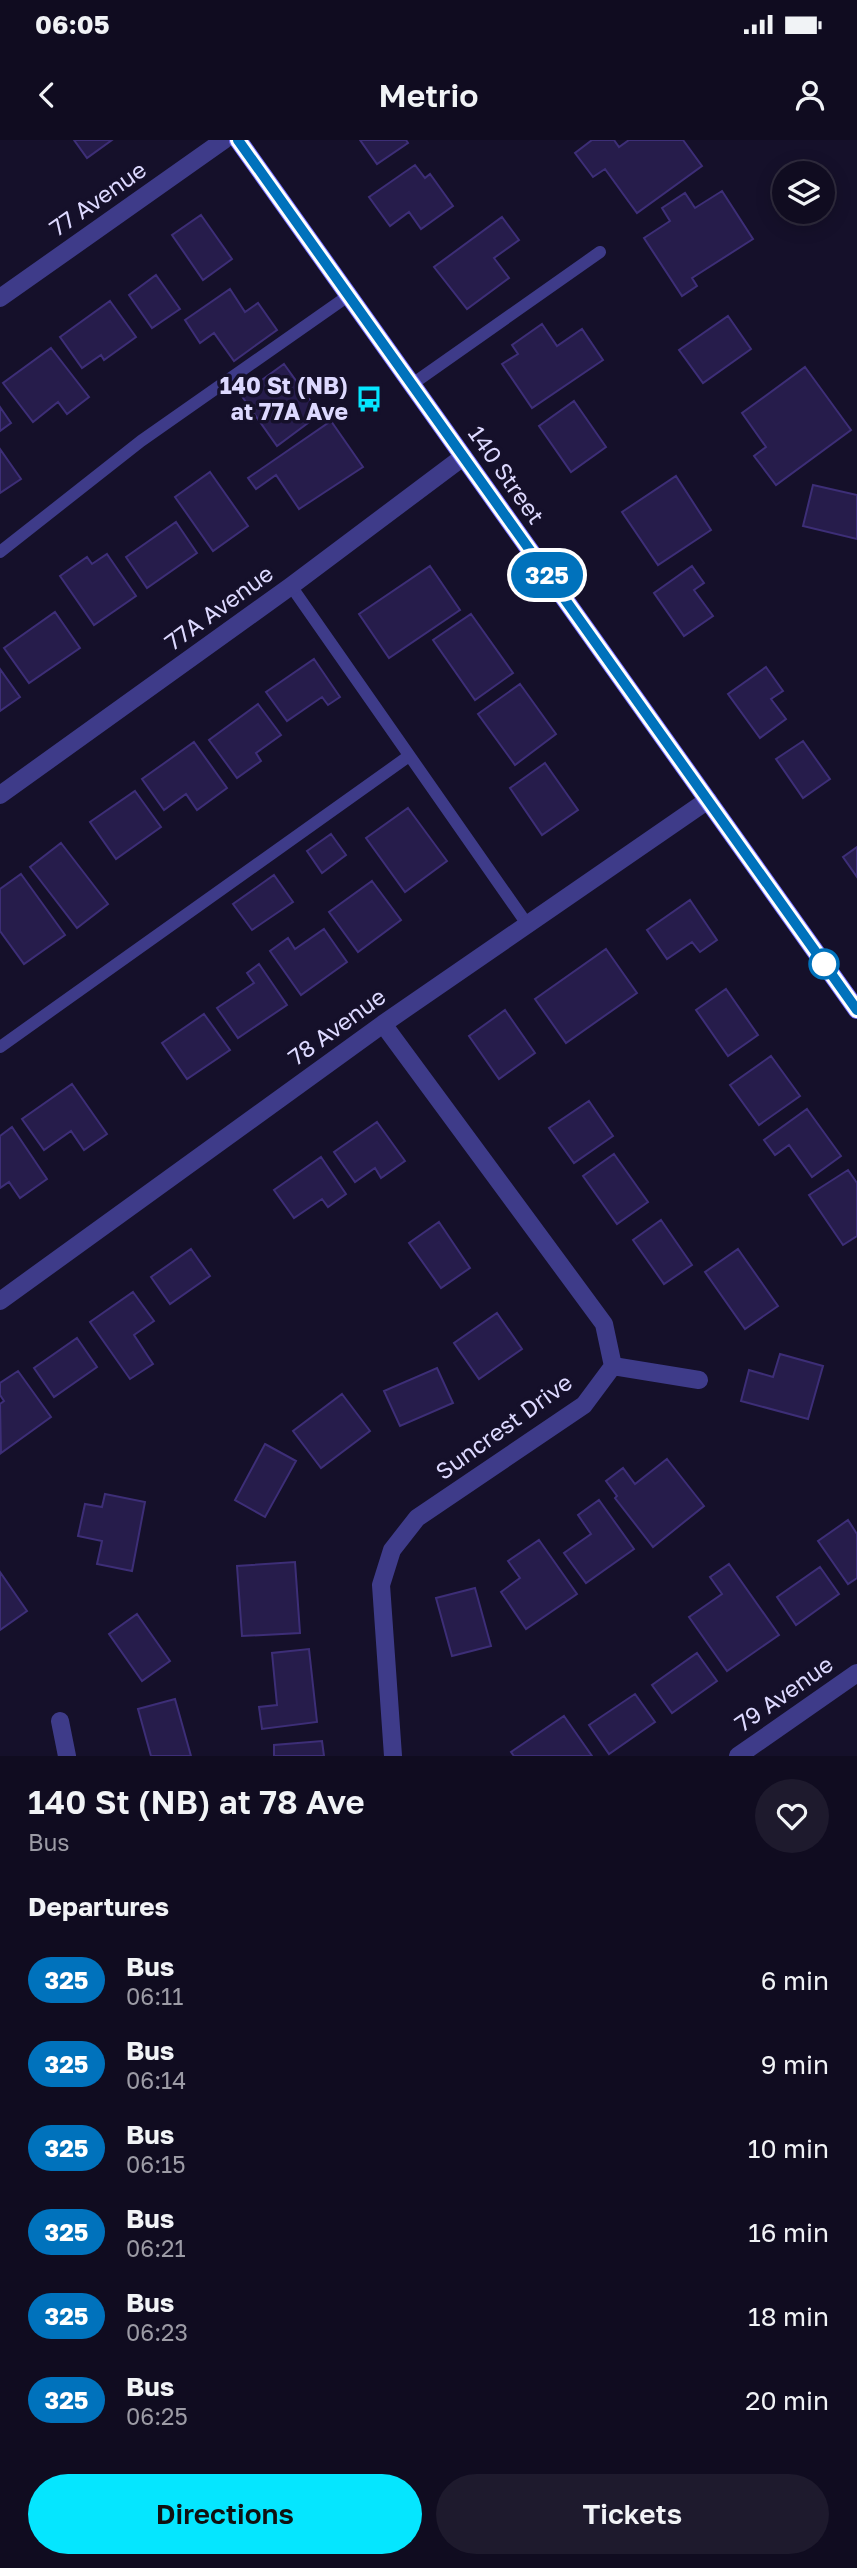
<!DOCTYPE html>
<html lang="en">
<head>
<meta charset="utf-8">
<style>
  body { margin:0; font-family:"Golos Text",sans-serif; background:#1e1a2d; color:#f1f3f6; height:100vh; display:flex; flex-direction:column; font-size:26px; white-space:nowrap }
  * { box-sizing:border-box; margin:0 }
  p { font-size:23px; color:#9c9ba5 }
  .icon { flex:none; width:38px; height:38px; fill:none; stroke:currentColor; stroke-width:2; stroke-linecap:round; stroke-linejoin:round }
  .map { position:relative; height:1616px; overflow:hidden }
  .drawer { display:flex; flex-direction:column; background:#100c20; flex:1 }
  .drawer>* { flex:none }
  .badge { padding:0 14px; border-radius:23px; font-size:24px; line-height:46px }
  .controls { position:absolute; left:772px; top:21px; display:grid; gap:14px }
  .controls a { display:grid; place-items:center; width:63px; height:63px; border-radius:50%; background:#100c20; box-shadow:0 4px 18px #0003,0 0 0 2px #302c3e; font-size:35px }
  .map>.badge { position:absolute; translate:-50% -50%; box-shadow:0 0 0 4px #fff }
  h2 { padding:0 28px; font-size:26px; line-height:63px }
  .round { display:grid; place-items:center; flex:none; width:74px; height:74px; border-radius:37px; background:#1e1a2d }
  .head { display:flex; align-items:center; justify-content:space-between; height:119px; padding:0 28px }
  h1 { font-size:33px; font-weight:600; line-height:52px }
  .button { display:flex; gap:14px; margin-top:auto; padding:14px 28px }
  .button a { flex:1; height:80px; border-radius:42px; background:#05e6ff; color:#111; font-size:28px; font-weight:600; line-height:80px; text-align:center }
  .button a+a { background:#1e1a2d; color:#f1f3f6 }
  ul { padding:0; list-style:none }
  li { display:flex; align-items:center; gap:21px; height:84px; padding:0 28px }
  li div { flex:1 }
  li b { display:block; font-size:26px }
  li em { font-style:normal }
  li .badge { min-width:77px; font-weight:700; text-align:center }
  .status { display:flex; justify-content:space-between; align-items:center; height:49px; padding:0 35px; background:#100c20; direction:ltr }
  .status svg { height:19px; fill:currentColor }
  header { display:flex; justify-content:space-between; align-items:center; height:91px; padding:0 28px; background:#100c20; font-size:32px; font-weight:600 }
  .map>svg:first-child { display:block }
  .building { fill:#261c4b; stroke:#3d2e77; stroke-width:2 }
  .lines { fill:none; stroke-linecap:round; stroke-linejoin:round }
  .lane { stroke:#3e3b89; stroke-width:12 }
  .street { stroke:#3e3b89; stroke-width:18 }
  .secondary { stroke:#7470ff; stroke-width:18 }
  .line-casing { stroke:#fff; stroke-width:16 }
  .line { stroke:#0072bc; stroke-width:10 }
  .stop-dot { fill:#fff; stroke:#0072bc; stroke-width:3.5 }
  .labels { text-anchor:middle; stroke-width:7; stroke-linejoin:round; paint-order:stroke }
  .street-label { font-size:23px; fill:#ddd9ff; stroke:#15102a }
  .poi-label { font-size:23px; font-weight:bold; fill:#ddd9ff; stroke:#15102a; text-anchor:end }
</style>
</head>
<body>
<div class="status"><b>06:05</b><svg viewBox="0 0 49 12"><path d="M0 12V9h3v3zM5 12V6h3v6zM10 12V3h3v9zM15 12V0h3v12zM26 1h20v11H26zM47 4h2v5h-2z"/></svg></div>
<header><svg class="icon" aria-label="back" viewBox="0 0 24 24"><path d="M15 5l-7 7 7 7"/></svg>Metrio<svg class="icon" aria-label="person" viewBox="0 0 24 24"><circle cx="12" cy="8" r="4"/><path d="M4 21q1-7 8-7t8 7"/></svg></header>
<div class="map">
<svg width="857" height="1616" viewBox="0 0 857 1616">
  <rect width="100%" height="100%" fill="#15102a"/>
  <path class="building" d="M 74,0 L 112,0 L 87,18 Z
    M 360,0 L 406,0 L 408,3 L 377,24 Z
    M 592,0 L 614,0 L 619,7 L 629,0 L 683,0 L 702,26 L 637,73 L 605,29 L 593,37 L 575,13 Z
    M 415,25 L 425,38 L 430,34 L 453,66 L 421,89 L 409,72 L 390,86 L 369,57 Z
    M 722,51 L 753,99 L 692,138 L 697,146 L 682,156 L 644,98 L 670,81 L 662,68 L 685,53 L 695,68 Z
    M 201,75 L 232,119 L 203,140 L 172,95 Z
    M 502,77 L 519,100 L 494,118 L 509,138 L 467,169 L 434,127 Z
    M 156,135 L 180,169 L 152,188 L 129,155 Z
    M 230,149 L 245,172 L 258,163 L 277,190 L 234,221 L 214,193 L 200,203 L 185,180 Z
    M 110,161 L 136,197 L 104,220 L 101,215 L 82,228 L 60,197 Z
    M 728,176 L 751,209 L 703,243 L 679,210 Z
    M 542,184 L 557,206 L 582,189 L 603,220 L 532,268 L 502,224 L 518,214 L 512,205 Z
    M 51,208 L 89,257 L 67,274 L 58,262 L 33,282 L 3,243 Z
    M 284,224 L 320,274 L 277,306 L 241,255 Z
    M 805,227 L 851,290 L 776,345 L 754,316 L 766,307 L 742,273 Z
    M 574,261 L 606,307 L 571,332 L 539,286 Z
    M 0,267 L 11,283 L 0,291 Z
    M 331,281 L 363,327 L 299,369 L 276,335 L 256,349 L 248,338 Z
    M 0,309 L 21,339 L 0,353 Z
    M 210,332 L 248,386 L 213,411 L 175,357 Z
    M 676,336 L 711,390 L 658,425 L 622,372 Z
    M 813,345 L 857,355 L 857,399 L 803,386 Z
    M 176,382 L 197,413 L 147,448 L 126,417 Z
    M 107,414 L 136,456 L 94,485 L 60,436 L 87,417 L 92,424 Z
    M 430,426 L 460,470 L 389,518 L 359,474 Z
    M 692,426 L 704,443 L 694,450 L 713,476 L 684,496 L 654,453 Z
    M 55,472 L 80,508 L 29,543 L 4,508 Z
    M 471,474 L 513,533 L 475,560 L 433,500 Z
    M 314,519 L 340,557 L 328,565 L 322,557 L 287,581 L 266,552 Z
    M 766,527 L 783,551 L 771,559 L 786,579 L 760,598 L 728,554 Z
    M 0,529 L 20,557 L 0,571 Z
    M 520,544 L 556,594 L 515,625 L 478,574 Z
    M 258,564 L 281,595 L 256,613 L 261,621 L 237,638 L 209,600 Z
    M 803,601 L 830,639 L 803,658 L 776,619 Z
    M 194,602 L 227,648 L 197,670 L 186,654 L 164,670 L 142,639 Z
    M 545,623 L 578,670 L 542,695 L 510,648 Z
    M 135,651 L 161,687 L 116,719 L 90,682 Z
    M 408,668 L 447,721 L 405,752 L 366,698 Z
    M 331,694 L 346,715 L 322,733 L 307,711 Z
    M 61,703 L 108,764 L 77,788 L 30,727 Z
    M 857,707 L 857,737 L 843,717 Z
    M 21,734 L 65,795 L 24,824 L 0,791 L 0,749 Z
    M 274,735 L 293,762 L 252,790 L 233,764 Z
    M 372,741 L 401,780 L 358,812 L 329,772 Z
    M 690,760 L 717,800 L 700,812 L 692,802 L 667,819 L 647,790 Z
    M 324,789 L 347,822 L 301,855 L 270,811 L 288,798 L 295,809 Z
    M 606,809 L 637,853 L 566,903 L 535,859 Z
    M 259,824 L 287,865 L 238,898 L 217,868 L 254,843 L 247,833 Z
    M 726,849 L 758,895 L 728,916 L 696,870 Z
    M 505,870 L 535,913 L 499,939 L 469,896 Z
    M 204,874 L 230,910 L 187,939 L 162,903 Z
    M 771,916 L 800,956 L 759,985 L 730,945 Z
    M 72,944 L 107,994 L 84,1010 L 71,991 L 44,1010 L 22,979 Z
    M 589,961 L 613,996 L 574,1023 L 549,988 Z
    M 807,969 L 841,1016 L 812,1037 L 789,1005 L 775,1015 L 764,1000 Z
    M 377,982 L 405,1021 L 381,1038 L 375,1028 L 355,1042 L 334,1012 Z
    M 12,987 L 47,1039 L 20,1058 L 9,1042 L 0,1048 L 0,996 Z
    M 614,1014 L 648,1062 L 617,1084 L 583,1036 Z
    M 321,1017 L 346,1054 L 328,1067 L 322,1059 L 294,1078 L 274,1050 Z
    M 848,1030 L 857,1043 L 857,1096 L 843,1105 L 809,1055 Z
    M 661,1080 L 692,1125 L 664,1144 L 633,1100 Z
    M 439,1082 L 470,1128 L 441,1148 L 409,1103 Z
    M 191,1109 L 210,1136 L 170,1164 L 151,1137 Z
    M 738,1109 L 778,1166 L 745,1189 L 705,1132 Z
    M 133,1152 L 154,1181 L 134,1195 L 153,1224 L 130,1239 L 90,1182 Z
    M 497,1173 L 522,1209 L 479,1239 L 454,1203 Z
    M 77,1198 L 97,1227 L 54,1257 L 34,1228 Z
    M 780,1214 L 823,1226 L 808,1279 L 741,1261 L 749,1230 L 773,1237 Z
    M 437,1228 L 453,1263 L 400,1286 L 384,1251 Z
    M 18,1231 L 51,1277 L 1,1313 L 0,1264 L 4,1261 L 0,1255 L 0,1243 Z
    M 342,1254 L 370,1291 L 321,1328 L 293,1291 Z
    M 265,1304 L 296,1321 L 265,1377 L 235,1360 Z
    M 667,1319 L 704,1366 L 653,1407 L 615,1358 L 617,1356 L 606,1341 L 623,1328 L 635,1344 Z
    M 105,1354 L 145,1362 L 132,1431 L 97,1424 L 102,1401 L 78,1396 L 85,1364 L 102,1367 Z
    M 599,1360 L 634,1409 L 586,1443 L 564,1413 L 591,1394 L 578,1375 Z
    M 848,1380 L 857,1394 L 857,1438 L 848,1444 L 818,1401 Z
    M 539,1400 L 577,1454 L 526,1489 L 501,1452 L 520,1438 L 508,1421 Z
    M 295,1422 L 300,1493 L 242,1496 L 237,1426 Z
    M 729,1424 L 779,1495 L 727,1531 L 689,1477 L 722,1454 L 710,1437 Z
    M 820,1427 L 839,1454 L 796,1485 L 777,1457 Z
    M 0,1432 L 27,1471 L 0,1490 Z
    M 475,1448 L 491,1506 L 452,1516 L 436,1458 Z
    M 137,1474 L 170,1521 L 142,1541 L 109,1494 Z
    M 309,1509 L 317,1582 L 262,1589 L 259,1567 L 277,1565 L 272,1513 Z
    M 697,1513 L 717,1541 L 672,1573 L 652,1545 Z
    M 635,1554 L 655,1582 L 609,1614 L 589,1585 Z
    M 175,1559 L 191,1616 L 151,1616 L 138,1569 Z
    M 564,1576 L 592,1616 L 514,1616 L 511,1612 Z
    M 322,1601 L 324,1616 L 274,1616 L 274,1605 Z"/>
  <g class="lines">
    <path class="lane" d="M 411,245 L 600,112
      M 0,412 L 141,301 L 348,156
      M 291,446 L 527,784
      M 0,907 L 409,616"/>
    <path class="street" d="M 0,158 L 224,0
      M 0,655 L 291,446 L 463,317
      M 383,884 L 604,1184 L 613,1226 L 584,1265 L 417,1378 L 392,1410 L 381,1445 L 393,1616
      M 0,1161 L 383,884 L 708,660
      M 613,1226 L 699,1240
      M 60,1581 L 67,1616
      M 738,1616 L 857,1533"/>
    <path class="secondary" d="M 238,0 L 857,870"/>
  </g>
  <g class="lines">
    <g class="line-casing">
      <path id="line" d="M 238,0 L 857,870"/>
    </g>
    <use href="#line" class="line"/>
  </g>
  <defs>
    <g id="bus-bare" transform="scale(2.1)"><path d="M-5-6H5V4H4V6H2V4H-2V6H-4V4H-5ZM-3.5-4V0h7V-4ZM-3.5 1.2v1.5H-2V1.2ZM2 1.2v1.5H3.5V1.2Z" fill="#05e6ff" stroke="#15102a" stroke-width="2.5" paint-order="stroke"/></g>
  </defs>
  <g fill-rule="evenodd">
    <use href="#bus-bare" x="369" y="259"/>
  </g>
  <circle class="stop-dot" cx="824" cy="824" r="14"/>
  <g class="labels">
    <g class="street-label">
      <text transform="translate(98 59) rotate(-35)" y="8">77 Avenue</text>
      <text transform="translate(506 335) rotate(55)" y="8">140 Street</text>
      <text transform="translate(219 468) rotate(-36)" y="8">77A Avenue</text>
      <text transform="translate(337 887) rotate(-36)" y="8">78 Avenue</text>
      <text transform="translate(504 1287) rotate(-36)" y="8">Suncrest Drive</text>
      <text transform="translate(784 1554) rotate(-35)" y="8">79 Avenue</text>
    </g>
    <g class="poi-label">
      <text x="348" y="254">140 St (NB)<tspan x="348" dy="26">at 77A Ave</tspan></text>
    </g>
  </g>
</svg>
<div class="controls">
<a><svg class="icon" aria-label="layers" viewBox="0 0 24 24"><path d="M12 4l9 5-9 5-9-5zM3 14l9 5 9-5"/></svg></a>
</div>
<b class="badge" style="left:547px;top:435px;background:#0072bc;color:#fff">325</b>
</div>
<section class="drawer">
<div class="head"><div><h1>140 St (NB) at 78 Ave</h1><p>Bus</p></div><a class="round"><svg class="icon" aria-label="heart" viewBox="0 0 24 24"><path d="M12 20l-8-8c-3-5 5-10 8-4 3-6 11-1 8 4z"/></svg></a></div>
<h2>Departures</h2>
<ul>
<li><span class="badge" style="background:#0072bc;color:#fff">325</span><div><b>Bus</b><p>06:11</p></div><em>6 min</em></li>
<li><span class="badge" style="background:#0072bc;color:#fff">325</span><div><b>Bus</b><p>06:14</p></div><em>9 min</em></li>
<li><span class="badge" style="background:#0072bc;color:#fff">325</span><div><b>Bus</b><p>06:15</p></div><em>10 min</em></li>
<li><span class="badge" style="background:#0072bc;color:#fff">325</span><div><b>Bus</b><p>06:21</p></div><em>16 min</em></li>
<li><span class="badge" style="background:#0072bc;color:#fff">325</span><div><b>Bus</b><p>06:23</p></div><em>18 min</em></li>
<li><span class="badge" style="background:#0072bc;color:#fff">325</span><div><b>Bus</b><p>06:25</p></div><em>20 min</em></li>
</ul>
<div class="button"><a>Directions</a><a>Tickets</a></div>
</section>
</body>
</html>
